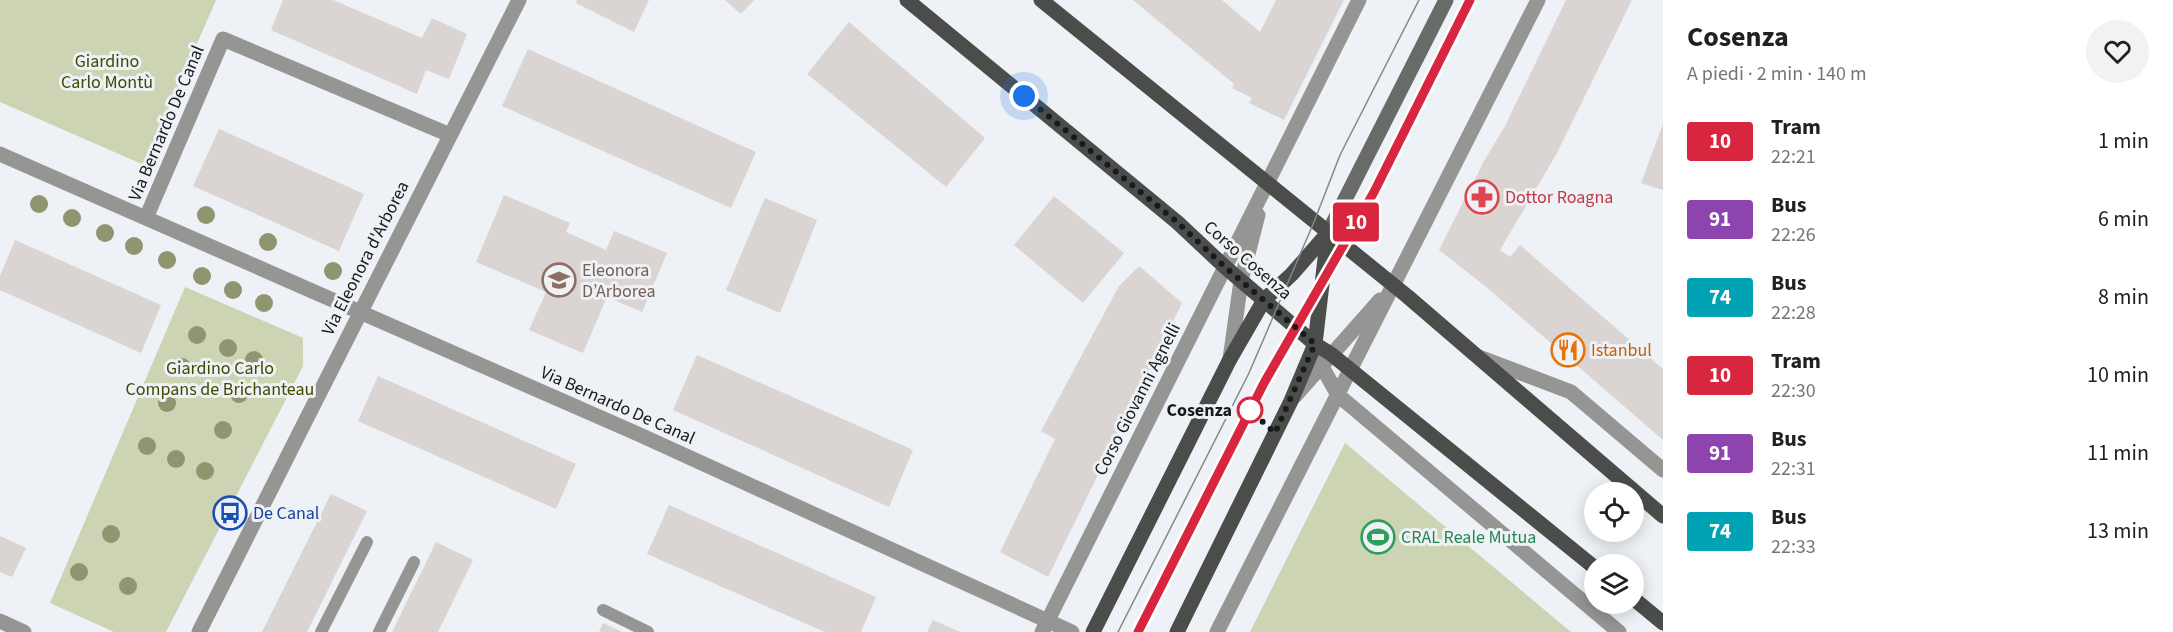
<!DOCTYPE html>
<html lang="it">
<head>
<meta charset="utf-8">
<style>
  body { margin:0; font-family:"Source Sans 3",sans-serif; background:#f2f2f2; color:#202124; height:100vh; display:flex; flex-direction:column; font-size:22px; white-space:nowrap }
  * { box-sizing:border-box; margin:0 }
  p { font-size:20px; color:#757577 }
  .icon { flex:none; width:33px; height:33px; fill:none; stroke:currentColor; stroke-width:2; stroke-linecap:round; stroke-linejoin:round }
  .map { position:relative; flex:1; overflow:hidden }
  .side { display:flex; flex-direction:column; background:#fff; width:510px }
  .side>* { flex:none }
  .badge { padding:0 12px; border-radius:4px; font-size:21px; line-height:39px }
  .buttons { position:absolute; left:1584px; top:482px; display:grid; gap:12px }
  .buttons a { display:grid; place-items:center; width:60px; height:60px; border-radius:50%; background:#fff; box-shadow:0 3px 15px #0003; font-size:30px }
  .you { position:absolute; width:30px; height:30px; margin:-15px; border:4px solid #fff; border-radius:50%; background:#1a73e8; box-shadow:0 0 0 9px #1a73e833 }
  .map>.badge { position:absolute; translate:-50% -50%; box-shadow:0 0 0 3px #fff }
  .round { display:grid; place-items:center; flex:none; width:63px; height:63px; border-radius:32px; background:#f2f2f2 }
  .head { display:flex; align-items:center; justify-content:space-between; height:102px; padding:0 24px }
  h1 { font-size:28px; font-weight:700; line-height:45px }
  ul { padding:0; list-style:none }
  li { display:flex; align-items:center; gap:18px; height:78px; padding:0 24px }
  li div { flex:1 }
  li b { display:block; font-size:22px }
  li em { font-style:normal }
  li .badge { min-width:66px; font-weight:700; text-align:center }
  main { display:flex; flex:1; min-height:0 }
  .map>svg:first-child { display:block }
  .green { fill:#ccd4b4 }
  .building { fill:#dad4d3 }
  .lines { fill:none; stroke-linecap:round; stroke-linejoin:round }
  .service { stroke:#959694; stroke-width:12 }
  .minor { stroke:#959694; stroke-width:15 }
  .secondary { stroke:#696b69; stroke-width:15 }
  .primary { stroke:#4b4d4a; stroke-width:15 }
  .tram { stroke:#85878a; stroke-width:1.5 }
  .tree { fill:#8e956f }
  .line-casing { stroke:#fff; stroke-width:14 }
  .line { stroke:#d7263d; stroke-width:9 }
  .walk { stroke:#191a1b; stroke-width:6; stroke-dasharray:0 10.8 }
  .stop-dot { fill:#fff; stroke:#d7263d; stroke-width:3 }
  .labels { text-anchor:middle; stroke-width:6; stroke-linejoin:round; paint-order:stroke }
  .park-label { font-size:18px; fill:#404a01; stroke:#eef1f5 }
  .street-label { font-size:18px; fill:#191a1b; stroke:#eef1f5 }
  .health-label { font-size:18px; fill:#be3a42; stroke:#eef1f5; text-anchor:start }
  .education-label { font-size:18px; fill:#785e54; stroke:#eef1f5; text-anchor:start }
  .food-label { font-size:18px; fill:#c56008; stroke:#eef1f5; text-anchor:start }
  .stop-label { font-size:18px; font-weight:bold; fill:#191a1b; stroke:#eef1f5; text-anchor:end }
  .transit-label { font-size:18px; fill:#164399; stroke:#eef1f5; text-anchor:start }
  .leisure-label { font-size:18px; fill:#27864d; stroke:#eef1f5; text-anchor:start }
</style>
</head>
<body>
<main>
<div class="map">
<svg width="1663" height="632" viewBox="0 0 1663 632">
  <rect width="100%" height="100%" fill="#eef1f5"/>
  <path class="green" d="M 0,0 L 216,0 L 144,165 L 0,102 Z
    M 185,287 L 303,338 L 303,366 L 166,632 L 114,632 L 50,603 Z
    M 1345,443 L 1571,632 L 1250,632 Z"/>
  <path class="building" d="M 283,0 L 333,0 L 422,38 L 432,18 L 467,34 L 449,79 L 426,70 L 417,94 L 271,30 Z
    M 577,0 L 649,0 L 634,32 L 576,3 Z
    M 725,0 L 754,0 L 741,14 Z
    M 1133,0 L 1222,0 L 1260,32 L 1276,0 L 1344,0 L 1284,120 L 1249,103 L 1252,98 L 1232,88 L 1234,84 Z
    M 1566,0 L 1632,0 L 1557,153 L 1500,250 L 1510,257 L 1520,245 L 1663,369 L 1663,440 L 1485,286 L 1439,250 L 1484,161 L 1505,126 Z
    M 849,22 L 985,138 L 946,187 L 807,74 Z
    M 528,49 L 756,152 L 731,208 L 502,106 Z
    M 1663,124 L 1663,190 L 1641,183 Z
    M 219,129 L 364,194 L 339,251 L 193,186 Z
    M 504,195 L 570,223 L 566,232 L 606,250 L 614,231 L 667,253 L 642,312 L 607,297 L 583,353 L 529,330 L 546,292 L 476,262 Z
    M 1054,196 L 1124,253 L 1083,303 L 1014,245 Z
    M 765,198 L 817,220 L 780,313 L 726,290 Z
    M 15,240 L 161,305 L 141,353 L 0,290 L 0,276 Z
    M 1139,266 L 1182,303 L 1048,577 L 1000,552 L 1055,439 L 1041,431 L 1119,286 Z
    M 697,355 L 913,450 L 889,507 L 673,410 Z
    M 378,376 L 576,464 L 556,509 L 358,421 Z
    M 331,494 L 367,511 L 307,632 L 262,632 Z
    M 669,505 L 876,597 L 861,632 L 825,632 L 647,554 Z
    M 0,536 L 26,548 L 12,577 L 0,572 Z
    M 436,542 L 473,560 L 438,632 L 392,632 Z
    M 933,620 L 960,632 L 927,632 Z
    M 603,623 L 622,632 L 599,632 Z"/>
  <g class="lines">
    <path class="service" d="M 603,610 L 648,632
      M 321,632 L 367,542
      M 379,632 L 414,562"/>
    <path class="minor" d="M 0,154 L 638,434 L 1072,632
      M 146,218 L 223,39 L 450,135
      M 1315,344 L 1321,365 L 1338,395 L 1619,632
      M 1479,357 L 1571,392 L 1663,470
      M 1230,359 L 1241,281 L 1258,215
      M 1295,396 L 1380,300
      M 0,621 L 24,632
      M 199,632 C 305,421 412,211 519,0
      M 1042,632 L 1359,0
      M 1217,632 L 1538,0"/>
    <path class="secondary" d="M 1328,233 L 1446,0"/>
    <path class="primary" d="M 907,0 L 1177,222 L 1225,267 L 1315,344 L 1331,354 L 1594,567
      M 1041,0 L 1407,296 L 1663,516
      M 1634,599 L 1663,623
      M 1093,632 L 1230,359 L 1264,300 L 1292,274 L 1328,233
      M 1177,632 L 1291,401 L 1315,344 L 1328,233"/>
    <path class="tram" d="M 1118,632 L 1249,373 L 1314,222 L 1340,155 L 1419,0
      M 1138,632 L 1264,383 L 1374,192 L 1470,0"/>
  </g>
  <g class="tree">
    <circle cx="39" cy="204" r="9"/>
    <circle cx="206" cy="215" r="9"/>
    <circle cx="72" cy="218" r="9"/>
    <circle cx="105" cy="233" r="9"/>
    <circle cx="268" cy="242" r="9"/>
    <circle cx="134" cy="246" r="9"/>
    <circle cx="167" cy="260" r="9"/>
    <circle cx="333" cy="271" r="9"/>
    <circle cx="202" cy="276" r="9"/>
    <circle cx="233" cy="290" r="9"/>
    <circle cx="264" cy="303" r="9"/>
    <circle cx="197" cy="335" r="9"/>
    <circle cx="228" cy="348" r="9"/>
    <circle cx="254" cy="360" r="9"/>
    <circle cx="182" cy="367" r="9"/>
    <circle cx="239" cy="394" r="9"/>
    <circle cx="167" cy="403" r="9"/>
    <circle cx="223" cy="430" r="9"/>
    <circle cx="147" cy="446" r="9"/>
    <circle cx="176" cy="459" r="9"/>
    <circle cx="205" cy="471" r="9"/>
    <circle cx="111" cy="534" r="9"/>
    <circle cx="79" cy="572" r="9"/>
    <circle cx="128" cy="586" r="9"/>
  </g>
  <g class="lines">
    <g class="line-casing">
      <path id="line" d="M 1138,632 L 1264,383 L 1374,192 L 1470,0"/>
    </g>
    <use href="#line" class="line"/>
    <path class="walk" d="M 1024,96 L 1177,222 L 1225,267 L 1315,344 L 1275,433 L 1250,410"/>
  </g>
  <defs>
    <g id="pharmacy-ring" transform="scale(1.725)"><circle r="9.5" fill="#eef1f5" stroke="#e0444e" stroke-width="1.5"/><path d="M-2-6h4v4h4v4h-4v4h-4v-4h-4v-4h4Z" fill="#e0444e"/></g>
    <g id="school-ring" transform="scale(1.725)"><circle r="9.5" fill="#eef1f5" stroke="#8d6e63" stroke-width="1.5"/><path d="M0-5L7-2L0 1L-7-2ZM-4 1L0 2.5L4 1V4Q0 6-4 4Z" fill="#8d6e63"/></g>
    <g id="restaurant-ring" transform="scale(1.725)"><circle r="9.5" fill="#eef1f5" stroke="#e8710a" stroke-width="1.5"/><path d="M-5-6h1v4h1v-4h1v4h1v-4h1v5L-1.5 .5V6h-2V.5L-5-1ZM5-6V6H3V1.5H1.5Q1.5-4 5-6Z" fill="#e8710a"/></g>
    <g id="bus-ring" transform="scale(1.725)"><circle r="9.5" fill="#eef1f5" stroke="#1a4fb4" stroke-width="1.5"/><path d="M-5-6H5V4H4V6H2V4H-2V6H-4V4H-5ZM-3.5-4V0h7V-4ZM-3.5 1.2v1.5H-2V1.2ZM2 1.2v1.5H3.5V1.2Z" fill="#1a4fb4"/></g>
    <g id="stadium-ring" transform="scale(1.725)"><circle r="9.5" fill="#eef1f5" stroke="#2e9e5b" stroke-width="1.5"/><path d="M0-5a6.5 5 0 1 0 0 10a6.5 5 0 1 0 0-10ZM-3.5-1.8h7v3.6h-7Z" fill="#2e9e5b"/></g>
  </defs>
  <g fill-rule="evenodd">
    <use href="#pharmacy-ring" x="1482" y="197"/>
    <use href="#school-ring" x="559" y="280"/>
    <use href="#restaurant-ring" x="1568" y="350"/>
    <use href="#bus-ring" x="230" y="513"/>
    <use href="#stadium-ring" x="1378" y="537"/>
  </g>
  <circle class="stop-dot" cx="1250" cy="410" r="12"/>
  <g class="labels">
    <g class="park-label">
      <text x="107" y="67">Giardino<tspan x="107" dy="21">Carlo Montù</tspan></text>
      <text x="220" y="374">Giardino Carlo<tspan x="220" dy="21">Compans de Brichanteau</tspan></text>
    </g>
    <g class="street-label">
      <text transform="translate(166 123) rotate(-67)" y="6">Via Bernardo De Canal</text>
      <text transform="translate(365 258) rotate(-63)" y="6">Via Eleonora d'Arborea</text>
      <text transform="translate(1248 260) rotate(41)" y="6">Corso Cosenza</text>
      <text transform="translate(1137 399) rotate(-63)" y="6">Corso Giovanni Agnelli</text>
      <text transform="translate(618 405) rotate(24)" y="6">Via Bernardo De Canal</text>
    </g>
    <g class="health-label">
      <text x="1505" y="203">Dottor Roagna</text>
    </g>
    <g class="education-label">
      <text x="582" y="276">Eleonora<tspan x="582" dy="21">D’Arborea</tspan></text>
    </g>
    <g class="food-label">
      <text x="1591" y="356">Istanbul</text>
    </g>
    <g class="stop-label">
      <text x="1232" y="416">Cosenza</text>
    </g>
    <g class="transit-label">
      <text x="253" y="519">De Canal</text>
    </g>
    <g class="leisure-label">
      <text x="1401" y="543">CRAL Reale Mutua</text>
    </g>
  </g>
</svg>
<div class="buttons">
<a><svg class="icon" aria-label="locate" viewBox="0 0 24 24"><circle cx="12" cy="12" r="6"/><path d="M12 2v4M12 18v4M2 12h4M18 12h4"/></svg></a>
<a><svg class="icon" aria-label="layers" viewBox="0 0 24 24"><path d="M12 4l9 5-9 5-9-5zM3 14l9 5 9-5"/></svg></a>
</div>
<div class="you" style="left:1024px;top:96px"></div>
<b class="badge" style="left:1356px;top:222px;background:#d7263d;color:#fff">10</b>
</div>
<section class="side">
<div class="head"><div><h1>Cosenza</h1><p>A piedi · 2 min · 140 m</p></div><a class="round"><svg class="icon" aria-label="heart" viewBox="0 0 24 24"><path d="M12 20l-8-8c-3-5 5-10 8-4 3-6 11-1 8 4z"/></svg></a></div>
<ul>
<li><span class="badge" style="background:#d7263d;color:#fff">10</span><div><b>Tram</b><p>22:21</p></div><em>1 min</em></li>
<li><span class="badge" style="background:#8e44ad;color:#fff">91</span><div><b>Bus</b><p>22:26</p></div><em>6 min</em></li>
<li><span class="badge" style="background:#00a3b4;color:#fff">74</span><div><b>Bus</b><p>22:28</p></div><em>8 min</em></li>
<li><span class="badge" style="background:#d7263d;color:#fff">10</span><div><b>Tram</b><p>22:30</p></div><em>10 min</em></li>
<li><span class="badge" style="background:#8e44ad;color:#fff">91</span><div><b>Bus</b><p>22:31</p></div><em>11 min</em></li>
<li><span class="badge" style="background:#00a3b4;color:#fff">74</span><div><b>Bus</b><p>22:33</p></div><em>13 min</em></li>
</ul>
</section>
</main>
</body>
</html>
